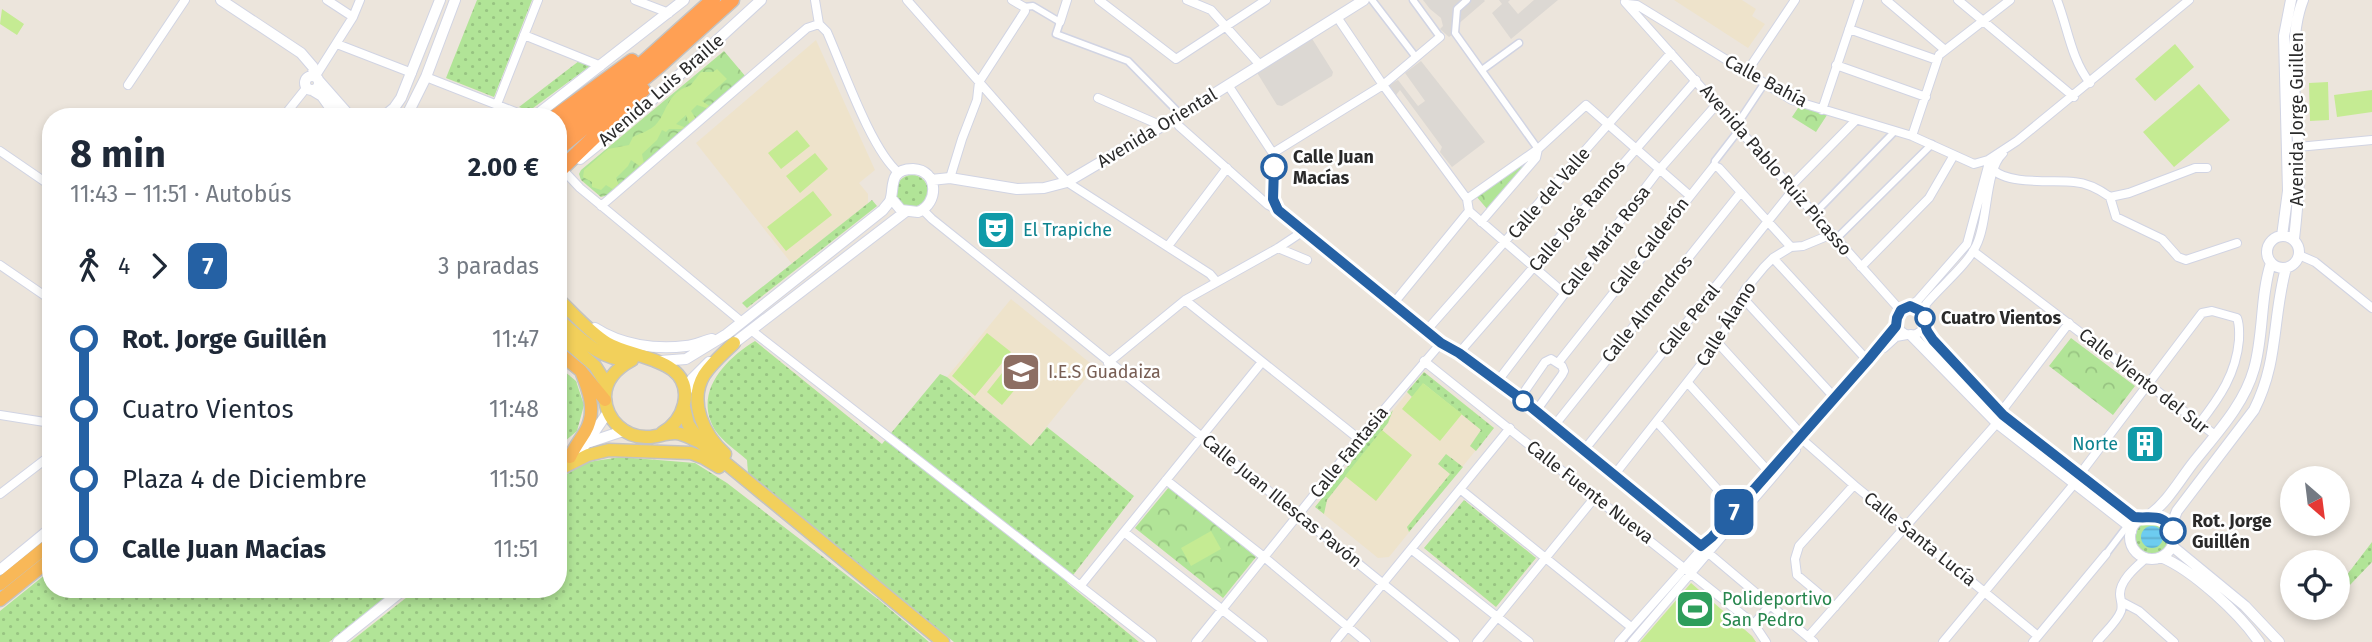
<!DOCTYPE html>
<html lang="es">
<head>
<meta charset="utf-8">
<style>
  body { margin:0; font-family:"Fira Sans",sans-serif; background:#f6f6f7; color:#1f2937; height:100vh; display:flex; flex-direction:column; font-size:26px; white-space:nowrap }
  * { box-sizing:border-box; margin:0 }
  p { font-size:23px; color:#747a83 }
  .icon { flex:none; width:38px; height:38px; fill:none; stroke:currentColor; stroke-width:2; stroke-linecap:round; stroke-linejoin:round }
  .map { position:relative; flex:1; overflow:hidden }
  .panel { position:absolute; left:42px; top:108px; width:525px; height:490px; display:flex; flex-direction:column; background:#fff; border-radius:28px; box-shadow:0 4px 10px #0003 }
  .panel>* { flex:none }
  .badge { padding:0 14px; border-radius:10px; font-size:24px; line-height:46px }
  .needle { width:46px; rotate:152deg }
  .controls { position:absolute; left:2280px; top:466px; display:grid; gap:14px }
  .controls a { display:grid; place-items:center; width:70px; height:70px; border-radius:50%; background:#fff; box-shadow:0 4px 10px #0003; font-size:35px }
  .map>.badge { position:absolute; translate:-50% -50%; box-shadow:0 0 0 4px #fff }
  .legs { display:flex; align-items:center; gap:10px; height:77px; padding:0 28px; font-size:23px }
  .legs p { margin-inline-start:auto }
  .overview { display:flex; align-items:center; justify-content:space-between; height:119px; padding:0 28px }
  h1 { font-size:38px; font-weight:700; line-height:52px }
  ul { padding:0 28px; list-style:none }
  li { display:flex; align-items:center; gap:24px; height:70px; font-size:26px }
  li i { display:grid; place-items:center; width:10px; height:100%; margin:0 9px; background:currentColor }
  li i::after { content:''; width:18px; height:18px; margin:-9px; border:5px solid; border-radius:50%; background:#fff }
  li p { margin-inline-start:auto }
  li:first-child i { background:linear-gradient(#0000 50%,currentColor 0) }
  li:last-child i { background:linear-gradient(currentColor 50%,#0000 0) }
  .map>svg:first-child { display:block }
  .education { fill:#eee3cb }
  .grass { fill:url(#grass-dots) }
  .forest { fill:url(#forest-crowns) }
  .pitch { fill:#c5eb93 }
  .plaza { fill:#dcd8d3 }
  .water { fill:url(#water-rules) }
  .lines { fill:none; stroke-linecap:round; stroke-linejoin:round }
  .pedestrian-casing { stroke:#d1d4e3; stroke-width:9 }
  .minor-casing { stroke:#d1d4e3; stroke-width:10 }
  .tertiary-casing { stroke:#d1d4e3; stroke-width:12 }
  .primary-casing { stroke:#c3c3c3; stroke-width:15 }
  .trunk-casing { stroke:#c3c3c3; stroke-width:15 }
  .motorway-casing { stroke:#c3c3c3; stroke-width:17 }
  .pedestrian { stroke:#fff; stroke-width:6 }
  .minor { stroke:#fff; stroke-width:8 }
  .tertiary { stroke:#fff; stroke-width:10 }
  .primary { stroke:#f2d05b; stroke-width:12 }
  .trunk { stroke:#f8b858; stroke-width:12 }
  .motorway { stroke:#ffa054; stroke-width:14 }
  .line-1-casing { stroke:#fff; stroke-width:16 }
  .line-1 { stroke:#2561a4; stroke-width:10 }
  .stop-1-dot { fill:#fff; stroke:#2561a4; stroke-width:3.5 }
  .labels { text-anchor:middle; stroke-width:5; stroke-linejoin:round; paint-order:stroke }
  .street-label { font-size:18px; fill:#2a2a2a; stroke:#fff }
  .stop-label { font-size:18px; font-weight:bold; fill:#2a2a2a; stroke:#fff; text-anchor:start }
  .culture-label { font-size:18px; fill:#0d838f; stroke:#fff; text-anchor:start }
  .education-label { font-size:18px; fill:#785e54; stroke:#fff; text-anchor:start }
  .leisure-label { font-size:18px; fill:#27864d; stroke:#fff; text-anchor:start }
</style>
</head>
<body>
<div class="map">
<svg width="2372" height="642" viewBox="0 0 2372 642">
  <defs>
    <pattern id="grass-dots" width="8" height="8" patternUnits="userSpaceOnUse" patternTransform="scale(1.75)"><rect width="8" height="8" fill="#b1e497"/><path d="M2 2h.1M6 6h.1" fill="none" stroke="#98c482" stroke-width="1.8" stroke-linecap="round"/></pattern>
    <pattern id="forest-crowns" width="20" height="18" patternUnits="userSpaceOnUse" patternTransform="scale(1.75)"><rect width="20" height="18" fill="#b1e497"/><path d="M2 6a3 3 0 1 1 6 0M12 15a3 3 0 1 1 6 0" fill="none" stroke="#98c482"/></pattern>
    <pattern id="water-rules" width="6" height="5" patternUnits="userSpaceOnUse" patternTransform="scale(1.75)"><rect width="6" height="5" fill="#6dccf0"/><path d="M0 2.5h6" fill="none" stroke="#5fafce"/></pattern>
  </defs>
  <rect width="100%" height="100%" fill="#ece5dc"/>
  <path class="education" d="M 1674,0 L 1742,0 L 1756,9 L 1752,16 L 1765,24 L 1748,48 Z
    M 816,40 L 875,170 L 859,183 L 868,194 L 868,203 L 792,264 L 696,143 Z
    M 1011,299 L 1095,367 L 1031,446 L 947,377 Z
    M 1424,372 L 1494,428 L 1389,557 L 1378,558 L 1315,507 Z"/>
  <path class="grass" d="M 477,0 L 532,0 L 494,97 L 446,78 Z
    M 579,61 L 590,66 L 533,108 L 527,110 L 519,107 Z
    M896 191a16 16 0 1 1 32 0a16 16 0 1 1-32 0Z
    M 872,200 L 877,206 L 747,308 L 742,303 Z
    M 755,341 L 882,444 L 940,374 L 947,377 L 1031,446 L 1047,427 L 1134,496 L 1067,583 L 1139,642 L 954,642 L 748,473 L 747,460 C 737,451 722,441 715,430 C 693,393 724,360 755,341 Z
    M 558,366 L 576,381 L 584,405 L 577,431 L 558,447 Z
    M 1424,372 L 1494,428 L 1476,451 L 1470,446 L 1481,430 L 1424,384 L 1412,397 L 1407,392 Z
    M 1393,410 L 1388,423 L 1327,500 L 1324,514 L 1315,507 Z
    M 1446,454 L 1463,467 L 1409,532 L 1407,527 L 1450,474 L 1438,464 Z
    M 621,457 L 695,463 L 727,483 L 879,600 L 929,642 L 350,642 L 416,590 L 558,590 L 558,479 L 588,462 Z
    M 1464,500 L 1536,558 L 1496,607 L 1424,548 Z
    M2135 537a17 17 0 1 1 34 0a17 17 0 1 1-34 0Z
    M 2372,542 L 2372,562 L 2349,586 L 2343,580 Z
    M 51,570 L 51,590 L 394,590 L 329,642 L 0,642 L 0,611 Z"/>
  <path class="forest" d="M 724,51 L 746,77 L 608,195 L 601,197 L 581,180 L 579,174 L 581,170 Z
    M 1800,105 L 1827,115 L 1816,132 L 1792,117 Z
    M 1522,163 L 1525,167 L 1488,210 L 1476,196 Z
    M 2071,338 L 2135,386 L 2113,415 L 2049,366 Z
    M 1169,487 L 1256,557 L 1223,598 L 1135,528 Z"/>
  <path class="pitch" d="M 2,9 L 24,24 L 17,35 L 0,24 Z
    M 2175,44 L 2194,67 L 2155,101 L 2135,79 Z
    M 717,69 L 727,79 L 702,101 L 711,107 L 709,109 L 697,105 L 691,111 L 696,119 L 690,125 L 686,115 L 676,124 L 687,128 L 685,129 L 669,129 L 666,132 L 662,130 L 657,140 L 642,154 L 644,164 L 641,167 L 631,160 L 628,166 L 616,178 L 619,185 L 614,190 L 606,185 L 601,190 L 592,187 L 592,182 L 583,177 L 584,170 L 608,149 L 629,145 L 633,137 C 639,134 648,131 653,127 C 667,117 665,92 690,86 L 701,72 L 713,72 Z
    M 2328,82 L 2329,120 L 2310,121 L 2309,83 Z
    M 2199,84 L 2230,120 L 2174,167 L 2143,132 Z
    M 2372,90 L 2372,112 L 2337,117 L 2334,95 Z
    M 797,130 L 810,146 L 781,169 L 768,153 Z
    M 815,153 L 828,169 L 800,193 L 786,176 Z
    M 813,191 L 832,215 L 786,251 L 767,227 Z
    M 987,333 L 1011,352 L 975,396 L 952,376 Z
    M 1010,363 L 1026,376 L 1002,405 L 987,392 Z
    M 1423,383 L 1462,414 L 1440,441 L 1402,409 Z
    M 1382,430 L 1412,455 L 1376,501 L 1345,476 Z
    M 1211,531 L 1221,549 L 1191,566 L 1181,548 Z
    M 1691,583 L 1752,636 L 1756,642 L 1640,642 Z"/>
  <path class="plaza" d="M 1423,0 L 1484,0 L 1485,1 L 1456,26 L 1459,30 L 1449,37 L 1440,29 L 1443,26 L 1441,18 L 1430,9 Z
    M 1499,0 L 1510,0 L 1508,2 L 1518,14 L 1534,0 L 1558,0 L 1511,39 L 1492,13 L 1502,4 Z
    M 1311,37 L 1333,72 L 1332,76 L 1282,106 L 1277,105 L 1256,71 Z
    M 1421,61 L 1485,142 L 1452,167 L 1440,152 L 1442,147 L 1400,90 L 1396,95 L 1389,85 L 1398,80 L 1418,106 L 1425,101 L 1405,73 Z"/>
  <path class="water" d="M2141 537a11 11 0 1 1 22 0a11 11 0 1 1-22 0Z"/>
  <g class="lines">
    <g class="pedestrian-casing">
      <path id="pedestrian" d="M 1372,0 L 1415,56
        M 1413,0 L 1440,37
        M 1467,0 L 1457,9 L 1455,33 L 1538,149
        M 1024,7 L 1033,6 L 1060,22 L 1056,34 L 1128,61 L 1181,115
        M 1482,70 L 1519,43
        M 1736,126 L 1764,84
        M 1714,166 L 1715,161 L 1739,130
        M 1814,214 L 1895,131
        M 1836,239 L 1932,144
        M 2106,554 L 2128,525"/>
    </g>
    <g class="minor-casing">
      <path id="minor" d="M 327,0 L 353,17
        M 635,0 L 669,13
        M 815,0 L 819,24
        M 907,0 L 1067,182 L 1210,274 L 1216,281
        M 1099,0 L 1176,59 L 1266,0
        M 1187,0 L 1211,10 L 1260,65
        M 1886,0 L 1945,50
        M 1958,0 L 2074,97
        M 2057,0 C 2068,28 2071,59 2090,83
        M 1625,2 L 1901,311
        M 1627,4 L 1637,5 L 1792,100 L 1912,136 L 1974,164 L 1988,160 L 2017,141 L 2189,0
        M 1337,17 L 1383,85 L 1467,199 L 1469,211 L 1564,293
        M 1060,22 L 1067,0
        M 819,24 L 827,32 C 843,68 871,150 899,173
        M 1849,29 L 1937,60
        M 524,35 L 601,66
        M 337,44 L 412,73
        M 1836,65 L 1926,97
        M 1746,73 L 1795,0
        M 315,77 L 353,17 L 360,0
        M 426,77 L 528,117
        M 128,85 L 185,0
        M 1228,85 L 1274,155 L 1273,199 L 1278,210
        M 1098,98 L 1162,126
        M 497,104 L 538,0
        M 1822,110 L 1859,0
        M 283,117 L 307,87
        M 1174,119 L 1179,126 L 1268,205 L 1278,210 L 1441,343 L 1459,353 L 1585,449 L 1814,642
        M 1912,136 L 1939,55 L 2010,0
        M 2298,147 L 2372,140
        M 1538,149 L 1586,105 L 1689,195
        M 0,151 L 51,186
        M 1273,153 L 1383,85 L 1440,37
        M 1993,169 C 2006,185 2054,180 2074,182 C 2087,183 2099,189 2110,197 L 2129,193 L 2195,168 L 2207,168
        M 564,171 L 580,188 L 742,322
        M 950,178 L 962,139 L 977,100 L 979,82 L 1025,11 L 1024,7 L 1012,0
        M 1790,187 L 1856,120
        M 2110,197 L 2116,217 L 2162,239 L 2178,257 L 2186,260 L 2237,243
        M 1467,199 L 1538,149 L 1536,158 L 1481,222
        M 601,206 L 807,28 L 819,24
        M 923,210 L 932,219 C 1107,359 1281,500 1455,642
        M 1168,246 L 1227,168
        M 1278,248 L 1307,260
        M 1973,251 L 2215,435
        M 2299,255 L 2315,262 L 2372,308
        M 1773,258 L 1868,361
        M 0,265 L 51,300
        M 1861,267 L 1929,198 L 1954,155
        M 1742,297 L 1835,398
        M 1185,300 L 1359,439
        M 1393,304 L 1469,211
        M1897 321a14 14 0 1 1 28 0a14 14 0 1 1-28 0Z
        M 1908,307 L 1918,300 L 1967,244 L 1988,166 L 1992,159
        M 1924,315 L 1926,304 C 1940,287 1967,265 1976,246 C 1989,221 1984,171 2003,153
        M 751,330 L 1152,642
        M 1426,331 L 1671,53
        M 1718,343 L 1802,435
        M 1884,348 L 1896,337 L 1907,335
        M 1459,353 L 1696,80
        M 1424,361 L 1754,624 L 1766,642
        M 1108,363 L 1185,300 L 1278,248 L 1302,232
        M 1558,363 L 1714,166 L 1719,168 L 1791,247
        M 1497,382 L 1659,170 L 1717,104
        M 1688,383 L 1769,472
        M 1520,398 L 1545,362 L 1551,359 L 1562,366 L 1564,371 L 1562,375 L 1536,411
        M 2001,412 L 2069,323
        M 0,415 L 51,423
        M 1657,422 L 1736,510
        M 1554,426 L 1741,192
        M 1804,441 L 1854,485 L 2038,636
        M 1585,449 L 1793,190
        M 1615,474 L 1718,343 L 1745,290 L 1764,267 L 1773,258 L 1791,247 L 1803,246 L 1832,234
        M 2080,474 L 2202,313 L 2212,311 L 2237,318 C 2240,326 2239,332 2239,340 C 2236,374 2220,397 2199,424
        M 1166,480 L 1264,557 L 1366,642
        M 1460,489 L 1631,627
        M 0,494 L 51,455
        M 1124,532 L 1263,642
        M 1411,549 L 1529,642
        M 1081,585 L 1262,362
        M 2122,602 L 2139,611 L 2174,642
        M 1835,607 L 1797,575 L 1795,559 L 1799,546 L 1854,485
        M 1754,624 L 1769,606
        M 1808,637 L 1997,423
        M 1196,642 L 1359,439 L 1441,343
        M 1335,642 L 1510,428
        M 1477,642 L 1596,496
        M 1619,642 L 1868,361 L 1897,323
        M 1632,642 L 1796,450
        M 1943,642 L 2074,484
        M 2033,642 L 2106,554
        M 2097,642 C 2104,633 2117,622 2121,611 C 2123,604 2120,600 2120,594 C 2120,580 2136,567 2146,558"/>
    </g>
    <g class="tertiary-casing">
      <path id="tertiary" d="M 221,0 L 301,53 L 313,67 L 314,76
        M305 83a7 7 0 1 1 14 0a7 7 0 1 1-14 0Z
        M 319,81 L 348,114 L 355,117
        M 312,90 L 322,96 L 337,117
        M 383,117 L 394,108 L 401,98 L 440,0
        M 406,117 L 426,77 L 455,0
        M 534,117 L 684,0
        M 580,159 L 641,110 L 761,0
        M 931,180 L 950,178 L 1017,189 L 1044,188 L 1067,182 L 1174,119 L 1364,0
        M 2282,236 L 2288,191 L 2284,36 L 2291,0
        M2267 252a16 16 0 1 1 32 0a16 16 0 1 1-32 0Z
        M 2294,239 C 2297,212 2300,185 2299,158 C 2297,111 2286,43 2303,0
        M 1925,322 L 1933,340 L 1993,405 L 2134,517 L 2143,518
        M 595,328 C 621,345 656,350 686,346 C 695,345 703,341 712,339
        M 1911,335 L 1997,423 L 2128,525 L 2131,532
        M 729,347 L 905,212
        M 660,361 L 686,359 L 727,334 L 883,210 C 885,207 888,204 890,201 C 895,189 887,169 913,169 C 939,170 939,204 918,212 L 901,210 L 891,198
        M 685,395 L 692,379 L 709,362
        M 590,442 L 623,431
        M 572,455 L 586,444 L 608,412
        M2130 537a22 22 0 1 1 44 0a22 22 0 1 1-44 0Z
        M 2148,516 C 2167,503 2179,481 2193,463 C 2216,434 2244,405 2254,369 C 2264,334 2260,297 2271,263
        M 2171,526 L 2177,511 L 2254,410 C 2279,361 2272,319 2286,268
        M 2172,546 L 2245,606 L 2279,642
        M 2161,557 C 2193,570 2240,614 2259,642
        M 0,570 L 51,528
        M 338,642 L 403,590"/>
    </g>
    <g class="primary-casing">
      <path id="primary" d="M 372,117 L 383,117
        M 558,299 C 574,314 589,332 607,343 C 634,359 694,358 684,404 C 681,417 674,426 662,433
        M 558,319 C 580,338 601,361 631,360
        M 558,334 L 595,366 L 607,385
        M 632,360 C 617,368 605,379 605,397 C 606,420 625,438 648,437 C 657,437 665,433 675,433 C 683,433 692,439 700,442 L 943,642
        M 684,407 L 688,424 L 700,442
        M 725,454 C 704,435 688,402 704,375 C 712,363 724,353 734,343
        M 558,470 L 588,455 L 609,450 L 691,453 L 704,458 L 719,467"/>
    </g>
    <g class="trunk-casing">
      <path id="trunk" d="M 558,352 L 581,371 L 605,400
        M 570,457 C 574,448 580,440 585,432 C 597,412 589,391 581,371
        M 0,584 L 51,543
        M 0,600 L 51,559"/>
    </g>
    <g class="motorway-casing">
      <path id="motorway" d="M 555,117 L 632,61
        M 558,132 L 645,61 L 713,0
        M 558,149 L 660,65 L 732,0
        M 558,172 L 643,90"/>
    </g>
    <use href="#pedestrian" class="pedestrian"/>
    <use href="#minor" class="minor"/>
    <use href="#tertiary" class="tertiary"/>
    <use href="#primary" class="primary"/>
    <use href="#trunk" class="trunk"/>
    <use href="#motorway" class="motorway"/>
  </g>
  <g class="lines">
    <g class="line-1-casing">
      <path id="line-1" d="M 1274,167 L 1273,199 L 1278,210 L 1441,343 L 1459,353 L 1520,398 L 1701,546 L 1712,537 L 1868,360 L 1896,326 L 1897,318 L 1901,310 L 1910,306 L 1921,311 L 1927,331 L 1933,340 L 2003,415 L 2134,517 C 2151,519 2163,512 2173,531"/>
    </g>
    <use href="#line-1" class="line-1"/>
  </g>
  <defs>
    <g id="theatre-square" transform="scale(2.0125)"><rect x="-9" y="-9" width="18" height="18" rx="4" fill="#0f9aa8" stroke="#fff"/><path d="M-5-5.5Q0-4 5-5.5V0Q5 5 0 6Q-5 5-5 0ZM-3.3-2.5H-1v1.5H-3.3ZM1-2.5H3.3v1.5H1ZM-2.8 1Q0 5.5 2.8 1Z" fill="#fff"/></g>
    <g id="school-square" transform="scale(2.0125)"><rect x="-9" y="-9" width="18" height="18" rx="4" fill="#8d6e63" stroke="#fff"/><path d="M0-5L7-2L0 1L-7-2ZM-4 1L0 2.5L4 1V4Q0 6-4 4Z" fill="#fff"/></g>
    <g id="building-square" transform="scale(2.0125)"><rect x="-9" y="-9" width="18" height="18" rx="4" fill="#0f9aa8" stroke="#fff"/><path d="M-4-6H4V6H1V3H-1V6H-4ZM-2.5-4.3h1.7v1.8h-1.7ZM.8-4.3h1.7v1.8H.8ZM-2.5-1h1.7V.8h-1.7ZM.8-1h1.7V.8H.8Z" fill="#fff"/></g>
    <g id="stadium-square" transform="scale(2.0125)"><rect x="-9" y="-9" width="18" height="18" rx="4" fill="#2e9e5b" stroke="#fff"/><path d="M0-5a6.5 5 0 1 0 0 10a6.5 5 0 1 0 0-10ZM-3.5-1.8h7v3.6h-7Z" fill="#fff"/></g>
  </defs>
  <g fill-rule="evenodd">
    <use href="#theatre-square" x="996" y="230"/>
    <use href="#school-square" x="1021" y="372"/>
    <use href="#building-square" x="2145" y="444"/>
    <use href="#stadium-square" x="1695" y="609"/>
  </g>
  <g class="stop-1-dot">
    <circle cx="1274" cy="167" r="12"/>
    <circle cx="1925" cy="318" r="9"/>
    <circle cx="1523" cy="401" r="9"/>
    <circle cx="2173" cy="531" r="12"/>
  </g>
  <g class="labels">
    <g class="street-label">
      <text transform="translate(1766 81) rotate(28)" y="6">Calle Bahía</text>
      <text transform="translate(661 90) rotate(-41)" y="6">Avenida Luis Braille</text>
      <text transform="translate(2297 119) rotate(-90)" y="6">Avenida Jorge Guillen</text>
      <text transform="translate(1157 128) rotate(-31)" y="6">Avenida Oriental</text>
      <text transform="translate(1776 170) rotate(49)" y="6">Avenida Pablo Ruiz Picasso</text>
      <text transform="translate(1549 193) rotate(-49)" y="6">Calle del Valle</text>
      <text transform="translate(1577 216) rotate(-50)" y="6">Calle José Ramos</text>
      <text transform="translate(1605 241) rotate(-52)" y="6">Calle María Rosa</text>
      <text transform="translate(1649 246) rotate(-52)" y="6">Calle Calderón</text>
      <text transform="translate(1647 309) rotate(-51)" y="6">Calle Almendros</text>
      <text transform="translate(1689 320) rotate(-51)" y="6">Calle Peral</text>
      <text transform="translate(1726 324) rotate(-58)" y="6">Calle Álamo</text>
      <text transform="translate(2144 381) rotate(38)" y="6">Calle Viento del Sur</text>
      <text transform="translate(1349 452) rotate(-51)" y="6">Calle Fantasia</text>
      <text transform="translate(1590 492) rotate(38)" y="6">Calle Fuente Nueva</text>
      <text transform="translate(1282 501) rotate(39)" y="6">Calle Juan Illescas Pavón</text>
      <text transform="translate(1920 539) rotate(39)" y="6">Calle Santa Lucía</text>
    </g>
    <g class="stop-label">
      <text x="1293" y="163">Calle Juan<tspan x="1293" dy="21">Macías</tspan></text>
      <text x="1941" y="324">Cuatro Vientos</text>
      <text x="2192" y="527">Rot. Jorge<tspan x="2192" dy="21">Guillén</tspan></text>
    </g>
    <g class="culture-label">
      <text x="1023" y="236">El Trapiche</text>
      <text x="2118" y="450" text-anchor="end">Norte</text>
    </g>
    <g class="education-label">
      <text x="1048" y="378">I.E.S Guadaiza</text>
    </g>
    <g class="leisure-label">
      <text x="1722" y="605">Polideportivo<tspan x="1722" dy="21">San Pedro</tspan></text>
    </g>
  </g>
</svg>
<div class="controls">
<a><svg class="needle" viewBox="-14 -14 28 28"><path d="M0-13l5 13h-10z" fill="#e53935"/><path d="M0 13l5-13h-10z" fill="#747a83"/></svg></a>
<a><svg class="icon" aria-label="locate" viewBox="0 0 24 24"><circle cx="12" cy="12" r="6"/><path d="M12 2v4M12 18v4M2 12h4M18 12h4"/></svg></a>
</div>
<b class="badge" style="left:1734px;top:512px;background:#2561a4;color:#fff">7</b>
<section class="panel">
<div class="overview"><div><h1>8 min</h1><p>11:43 – 11:51 · Autobús</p></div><b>2.00 €</b></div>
<div class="legs"><svg class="icon" aria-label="walk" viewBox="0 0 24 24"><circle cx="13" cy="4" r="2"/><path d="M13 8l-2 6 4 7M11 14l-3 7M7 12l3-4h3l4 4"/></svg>4<svg class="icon" aria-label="forward" viewBox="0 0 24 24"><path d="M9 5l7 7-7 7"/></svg><b class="badge" style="background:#2561a4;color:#fff">7</b><p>3 paradas</p></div>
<ul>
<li><i style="color:#2561a4"></i><b>Rot. Jorge Guillén</b><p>11:47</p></li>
<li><i style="color:#2561a4"></i><span>Cuatro Vientos</span><p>11:48</p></li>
<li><i style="color:#2561a4"></i><span>Plaza 4 de Diciembre</span><p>11:50</p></li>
<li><i style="color:#2561a4"></i><b>Calle Juan Macías</b><p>11:51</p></li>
</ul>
</section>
</div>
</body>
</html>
